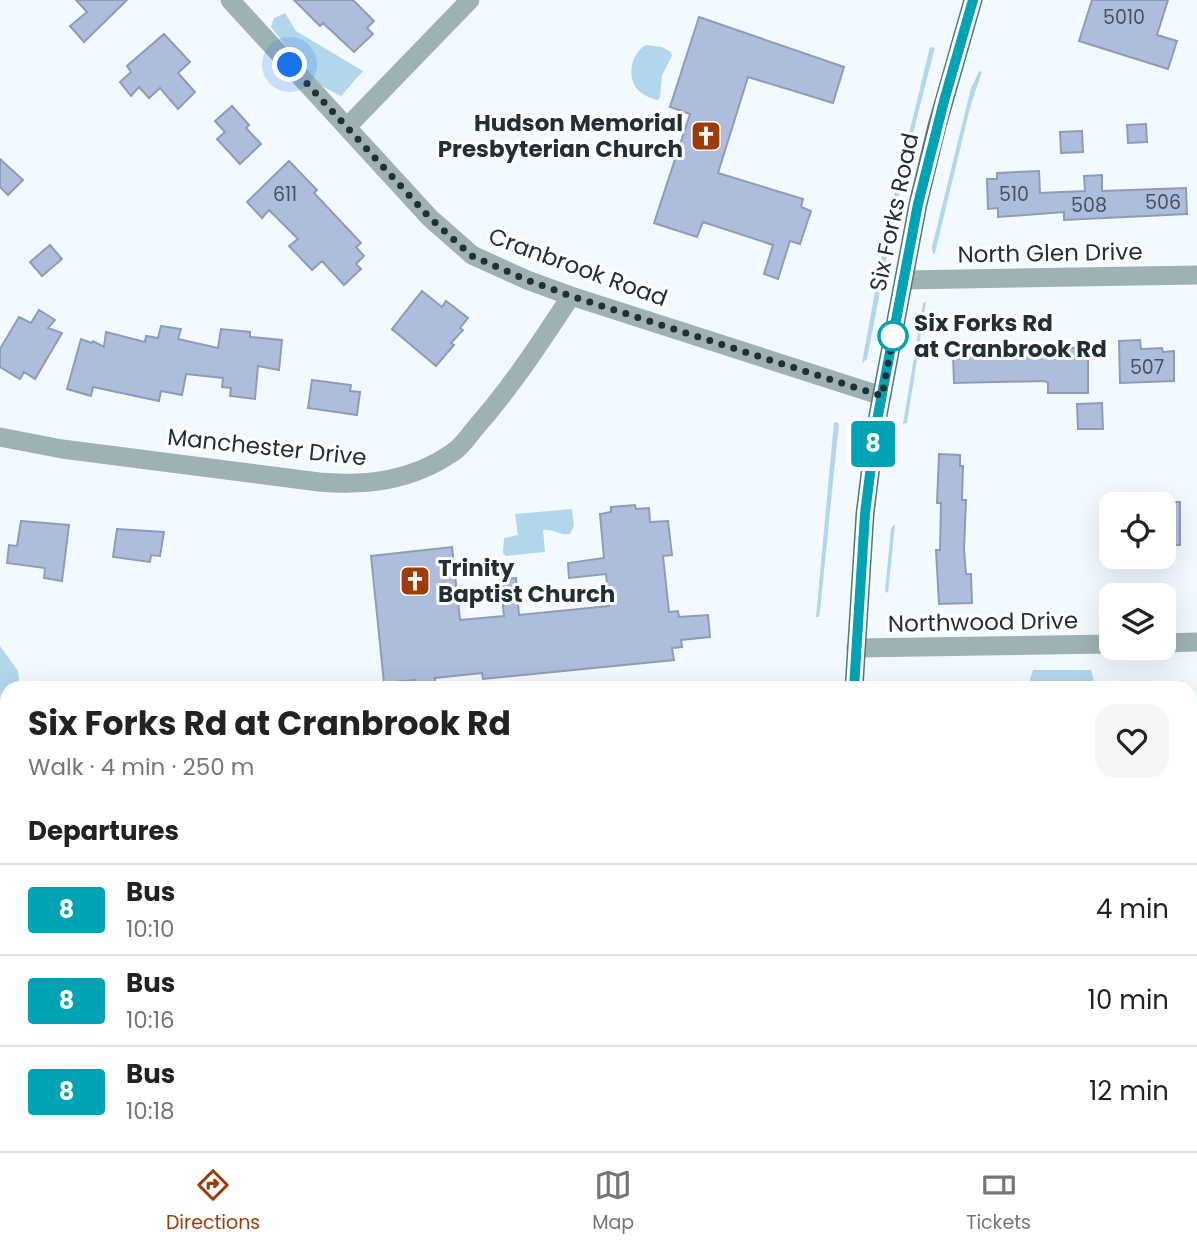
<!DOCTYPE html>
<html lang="en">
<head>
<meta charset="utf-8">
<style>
  body { margin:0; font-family:Poppins,sans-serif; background:#f6f6f6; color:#222; height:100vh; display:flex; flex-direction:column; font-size:26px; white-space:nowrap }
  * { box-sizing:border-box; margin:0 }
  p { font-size:23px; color:#767676 }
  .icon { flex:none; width:38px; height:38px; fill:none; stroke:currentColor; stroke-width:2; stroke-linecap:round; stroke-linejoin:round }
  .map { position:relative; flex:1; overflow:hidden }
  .sheet { position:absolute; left:0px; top:681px; width:1197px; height:471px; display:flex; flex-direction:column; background:#fff; border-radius:21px 21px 0 0; box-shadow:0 7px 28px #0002 }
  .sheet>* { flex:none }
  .badge { padding:0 14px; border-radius:5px; font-size:24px; line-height:46px }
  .tools { position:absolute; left:1099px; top:492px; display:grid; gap:14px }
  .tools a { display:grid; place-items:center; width:77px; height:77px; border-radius:14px; background:#fff; box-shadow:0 7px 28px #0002; font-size:35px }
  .you { position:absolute; width:35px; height:35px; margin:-18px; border:5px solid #fff; border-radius:50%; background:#1a73e8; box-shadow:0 0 0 10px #1a73e833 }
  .map>.badge { position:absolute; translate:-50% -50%; box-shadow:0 0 0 4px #fff }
  h2 { padding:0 28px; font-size:26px; line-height:63px }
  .round { display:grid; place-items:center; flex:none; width:74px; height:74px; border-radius:21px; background:#f6f6f6 }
  .headline { display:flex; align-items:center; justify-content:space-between; height:119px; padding:0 28px }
  h1 { font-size:33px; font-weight:700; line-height:52px }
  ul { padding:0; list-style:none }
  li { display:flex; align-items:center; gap:21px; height:91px; padding:0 28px; border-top:2px solid #e0e0e0 }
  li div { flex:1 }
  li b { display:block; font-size:26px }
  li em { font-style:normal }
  li .badge { min-width:77px; font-weight:700; text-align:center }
  .tabs { display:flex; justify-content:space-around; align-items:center; height:98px; border-top:2px solid #e0e0e0; background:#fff; font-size:19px; color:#767676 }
  .tabs a { display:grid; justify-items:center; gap:4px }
  .tabs .active { color:#9f3a09 }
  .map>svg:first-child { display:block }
  .green { fill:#b2d7ec }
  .building { fill:#afbddd; stroke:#8e9cbb; stroke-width:2 }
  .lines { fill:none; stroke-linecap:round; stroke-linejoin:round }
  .minor { stroke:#9fb2b3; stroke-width:19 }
  .primary { stroke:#537779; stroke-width:19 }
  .line-casing { stroke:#fff; stroke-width:16 }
  .line { stroke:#00a3b4; stroke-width:10 }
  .walk { stroke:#212f37; stroke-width:7; stroke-dasharray:0 12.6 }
  .stop-dot { fill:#fff; stroke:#00a3b4; stroke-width:3.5 }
  .labels { text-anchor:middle; stroke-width:6; stroke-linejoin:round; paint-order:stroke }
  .number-label { font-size:19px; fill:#445260 }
  .poi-label { font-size:23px; font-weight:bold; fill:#212f37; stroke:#fff; text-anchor:end }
  .street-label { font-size:23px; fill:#212f37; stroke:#fff }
  .stop-label { font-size:23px; font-weight:bold; fill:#212f37; stroke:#fff; text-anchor:start }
</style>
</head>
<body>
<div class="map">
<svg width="1197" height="1151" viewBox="0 0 1197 1151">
  <rect width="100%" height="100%" fill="#f3faff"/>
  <path class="green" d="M 285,13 L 296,31 L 363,71 L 341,96 L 314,82 L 271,27 L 274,18 Z
    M 646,45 L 662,47 L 671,52 L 672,56 L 662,75 L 660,97 L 658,100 C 652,99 642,95 638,90 C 626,77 631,53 646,45 Z
    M 930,47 L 935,48 L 934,51 L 903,173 L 867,359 L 862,363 L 888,220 Z
    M 982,71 L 970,108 L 935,253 L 933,254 L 932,247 L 971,88 L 979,72 Z
    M 926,302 L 907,423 L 903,424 L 923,303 Z
    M 834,422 L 839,423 L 820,611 L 819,617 L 816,617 Z
    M 572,509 L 574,526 L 570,534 C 560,536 553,528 543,530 L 545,552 L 506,556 L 503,553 L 504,538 L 518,535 L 515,514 Z
    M 894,525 L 895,525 L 888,593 L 885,591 L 891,528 Z
    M 0,646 L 18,671 L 20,688 L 7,688 L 7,750 L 4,758 L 0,761 Z
    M 1033,670 L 1091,670 L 1096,688 L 1027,688 Z
    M 0,957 L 7,959 L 7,990 L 0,990 Z
    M 0,1127 L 7,1131 L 7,1144 L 23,1145 L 31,1151 L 0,1151 Z
    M 87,1145 L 122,1145 L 123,1151 L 86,1151 Z"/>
  <path class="building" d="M 76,0 L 127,0 L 84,42 L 70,26 L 87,12 Z
    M 294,0 L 353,0 L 374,21 L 367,28 L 373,34 L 354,52 L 323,23 L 320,26 Z
    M 1092,0 L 1168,0 L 1157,35 L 1177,41 L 1168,69 L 1079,41 Z
    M 699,17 L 844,67 L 833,103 L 748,77 L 718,173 L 803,199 L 801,207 L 811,211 L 800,244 L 790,241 L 778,279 L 764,274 L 773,245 L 703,222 L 697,237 L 654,223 L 690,114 L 670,107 Z
    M 164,34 L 190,62 L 178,73 L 195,92 L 178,109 L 160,88 L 149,98 L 139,87 L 131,96 L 120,82 L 131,72 L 127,66 Z
    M 232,106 L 249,125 L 246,128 L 261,144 L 240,164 L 217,139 L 225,132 L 215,121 Z
    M 1146,124 L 1147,142 L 1128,143 L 1127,125 Z
    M 1082,131 L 1083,152 L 1061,153 L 1060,132 Z
    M 0,159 L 23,180 L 8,195 L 0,187 Z
    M 289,161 L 317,190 L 314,193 L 361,243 L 356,247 L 364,256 L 356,264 L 361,269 L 344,285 L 322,261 L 312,270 L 289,246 L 298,239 L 269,210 L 262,218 L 247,202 Z
    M 1039,171 L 1040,193 L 1085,191 L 1084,176 L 1102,175 L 1102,191 L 1186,188 L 1187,214 L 1064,220 L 1064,212 L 998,217 L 998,208 L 988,209 L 987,179 L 997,179 L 997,173 Z
    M 50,245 L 62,259 L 42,276 L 30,262 Z
    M 422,291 L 442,307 L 446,301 L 468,318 L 460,328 L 463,330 L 451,343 L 454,345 L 436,366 L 392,329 Z
    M 39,310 L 55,320 L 48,328 L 62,333 L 35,379 L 24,372 L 20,379 L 0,367 L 0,349 L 19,317 L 31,323 Z
    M 161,326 L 181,329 L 178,339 L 218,348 L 221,329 L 250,332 L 250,337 L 282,340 L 279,370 L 258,366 L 255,399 L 230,396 L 231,388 L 222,387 L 223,378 L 186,374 L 182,395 L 161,391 L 159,401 L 93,387 L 91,396 L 67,389 L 81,339 L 92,343 L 93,341 L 104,347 L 106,332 L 145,342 L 146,336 L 158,338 Z
    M 1140,340 L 1141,349 L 1162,348 L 1163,352 L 1174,351 L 1174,381 L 1120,383 L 1119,341 Z
    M 1088,347 L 1088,393 L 1048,393 L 1048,383 L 1045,381 L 954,383 L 953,354 L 966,353 L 965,349 L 994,348 L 994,352 Z
    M 312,380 L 351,385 L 350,391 L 360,392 L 357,415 L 308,408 Z
    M 1102,403 L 1103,429 L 1078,429 L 1077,404 Z
    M 939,454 L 960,455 L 960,466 L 963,466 L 962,500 L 966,500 L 964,549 L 966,574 L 971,574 L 972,603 L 939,604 L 936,550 L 940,550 L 941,503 L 937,503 Z
    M 1164,502 L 1180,502 L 1180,545 L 1164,545 Z
    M 635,505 L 636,509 L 649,508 L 650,522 L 668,521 L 672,555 L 663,556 L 669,612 L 678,611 L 679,617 L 708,615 L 710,637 L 681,640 L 682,647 L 672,648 L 674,660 L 483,679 L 482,673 L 435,678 L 435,684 L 416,686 L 415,680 L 384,683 L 371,556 L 452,547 L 460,620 L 504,616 L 500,579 L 516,578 L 519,615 L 609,606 L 606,574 L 569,578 L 568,563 L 604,558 L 600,514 L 611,512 L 611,507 Z
    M 21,521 L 69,525 L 62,581 L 44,578 L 45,568 L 7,563 L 9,545 L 17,546 Z
    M 117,529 L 164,532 L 160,556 L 151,555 L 150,562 L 113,557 Z"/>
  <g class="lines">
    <path class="minor" d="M 230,0 L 430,218 L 472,255 L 527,280 L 571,296 L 882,396
      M 347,127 L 470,0
      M 904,280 L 1197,275
      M 0,437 L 62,449 L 319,482 C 367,486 411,481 452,453 C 462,447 470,434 477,426 C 513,385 542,340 571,296
      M 1164,643 L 1197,642
      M 856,648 L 1111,644
      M 0,1005 L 7,1005
      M 151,1144 L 152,1151"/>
    <path class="primary" d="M 854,688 L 865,514 L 876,426 L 918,204 L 937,126 L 973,0
      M 883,1144 L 884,1151"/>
  </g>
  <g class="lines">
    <g class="line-casing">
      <path id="line" d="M 854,688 L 865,514 L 876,426 L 918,204 L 944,101 L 973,0"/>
    </g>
    <use href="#line" class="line"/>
    <path class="walk" d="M 290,65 L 430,218 L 472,256 L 527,280 L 571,296 L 882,396 L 895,327 L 893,336"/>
  </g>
  <defs>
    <g id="church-square" transform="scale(1.575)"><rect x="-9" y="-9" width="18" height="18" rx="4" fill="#9f3a09" stroke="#fff"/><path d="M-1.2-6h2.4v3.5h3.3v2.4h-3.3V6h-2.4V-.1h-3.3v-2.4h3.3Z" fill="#fff"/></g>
  </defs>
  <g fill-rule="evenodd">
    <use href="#church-square" x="706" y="136"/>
    <use href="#church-square" x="415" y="581"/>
  </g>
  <circle class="stop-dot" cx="893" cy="336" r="14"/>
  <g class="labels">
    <g class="number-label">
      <text x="1124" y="24">5010</text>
      <text x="285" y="201">611</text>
      <text x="1014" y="201">510</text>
      <text x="1163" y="209">506</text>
      <text x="1089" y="212">508</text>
      <text x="1147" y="374">507</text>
    </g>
    <g class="poi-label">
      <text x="683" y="131">Hudson Memorial<tspan x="683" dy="26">Presbyterian Church</tspan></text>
      <text x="438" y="576" text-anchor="start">Trinity<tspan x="438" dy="26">Baptist Church</tspan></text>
    </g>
    <g class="street-label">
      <text transform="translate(894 212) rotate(-78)" y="8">Six Forks Road</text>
      <text transform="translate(1050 253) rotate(-1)" y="8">North Glen Drive</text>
      <text transform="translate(578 267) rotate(20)" y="8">Cranbrook Road</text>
      <text transform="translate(267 447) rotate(6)" y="8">Manchester Drive</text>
      <text transform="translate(983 622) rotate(-1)" y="8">Northwood Drive</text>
    </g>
    <g class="stop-label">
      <text x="914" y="331">Six Forks Rd<tspan x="914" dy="26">at Cranbrook Rd</tspan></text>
    </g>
  </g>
</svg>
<div class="tools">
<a><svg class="icon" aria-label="locate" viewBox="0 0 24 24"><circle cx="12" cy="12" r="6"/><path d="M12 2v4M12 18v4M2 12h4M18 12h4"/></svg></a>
<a><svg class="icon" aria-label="layers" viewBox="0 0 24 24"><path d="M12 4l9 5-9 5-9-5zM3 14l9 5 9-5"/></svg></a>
</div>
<div class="you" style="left:290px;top:65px"></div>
<b class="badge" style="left:873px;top:444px;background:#00a3b4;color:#fff">8</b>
<section class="sheet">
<div class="headline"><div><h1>Six Forks Rd at Cranbrook Rd</h1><p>Walk · 4 min · 250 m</p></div><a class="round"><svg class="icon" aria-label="heart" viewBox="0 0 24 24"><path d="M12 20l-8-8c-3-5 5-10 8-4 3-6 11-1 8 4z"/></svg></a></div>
<h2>Departures</h2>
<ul>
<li><span class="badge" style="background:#00a3b4;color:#fff">8</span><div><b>Bus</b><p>10:10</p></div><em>4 min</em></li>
<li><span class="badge" style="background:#00a3b4;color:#fff">8</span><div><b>Bus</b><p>10:16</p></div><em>10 min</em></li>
<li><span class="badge" style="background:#00a3b4;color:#fff">8</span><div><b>Bus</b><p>10:18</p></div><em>12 min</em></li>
</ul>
</section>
</div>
<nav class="tabs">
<a class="active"><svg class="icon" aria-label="directions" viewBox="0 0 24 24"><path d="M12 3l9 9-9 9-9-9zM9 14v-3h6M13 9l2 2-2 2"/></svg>Directions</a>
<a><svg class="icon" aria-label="map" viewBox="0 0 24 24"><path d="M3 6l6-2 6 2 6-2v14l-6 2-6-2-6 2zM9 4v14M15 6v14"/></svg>Map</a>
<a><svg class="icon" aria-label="tickets" viewBox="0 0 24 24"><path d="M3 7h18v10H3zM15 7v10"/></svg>Tickets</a>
</nav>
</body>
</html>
